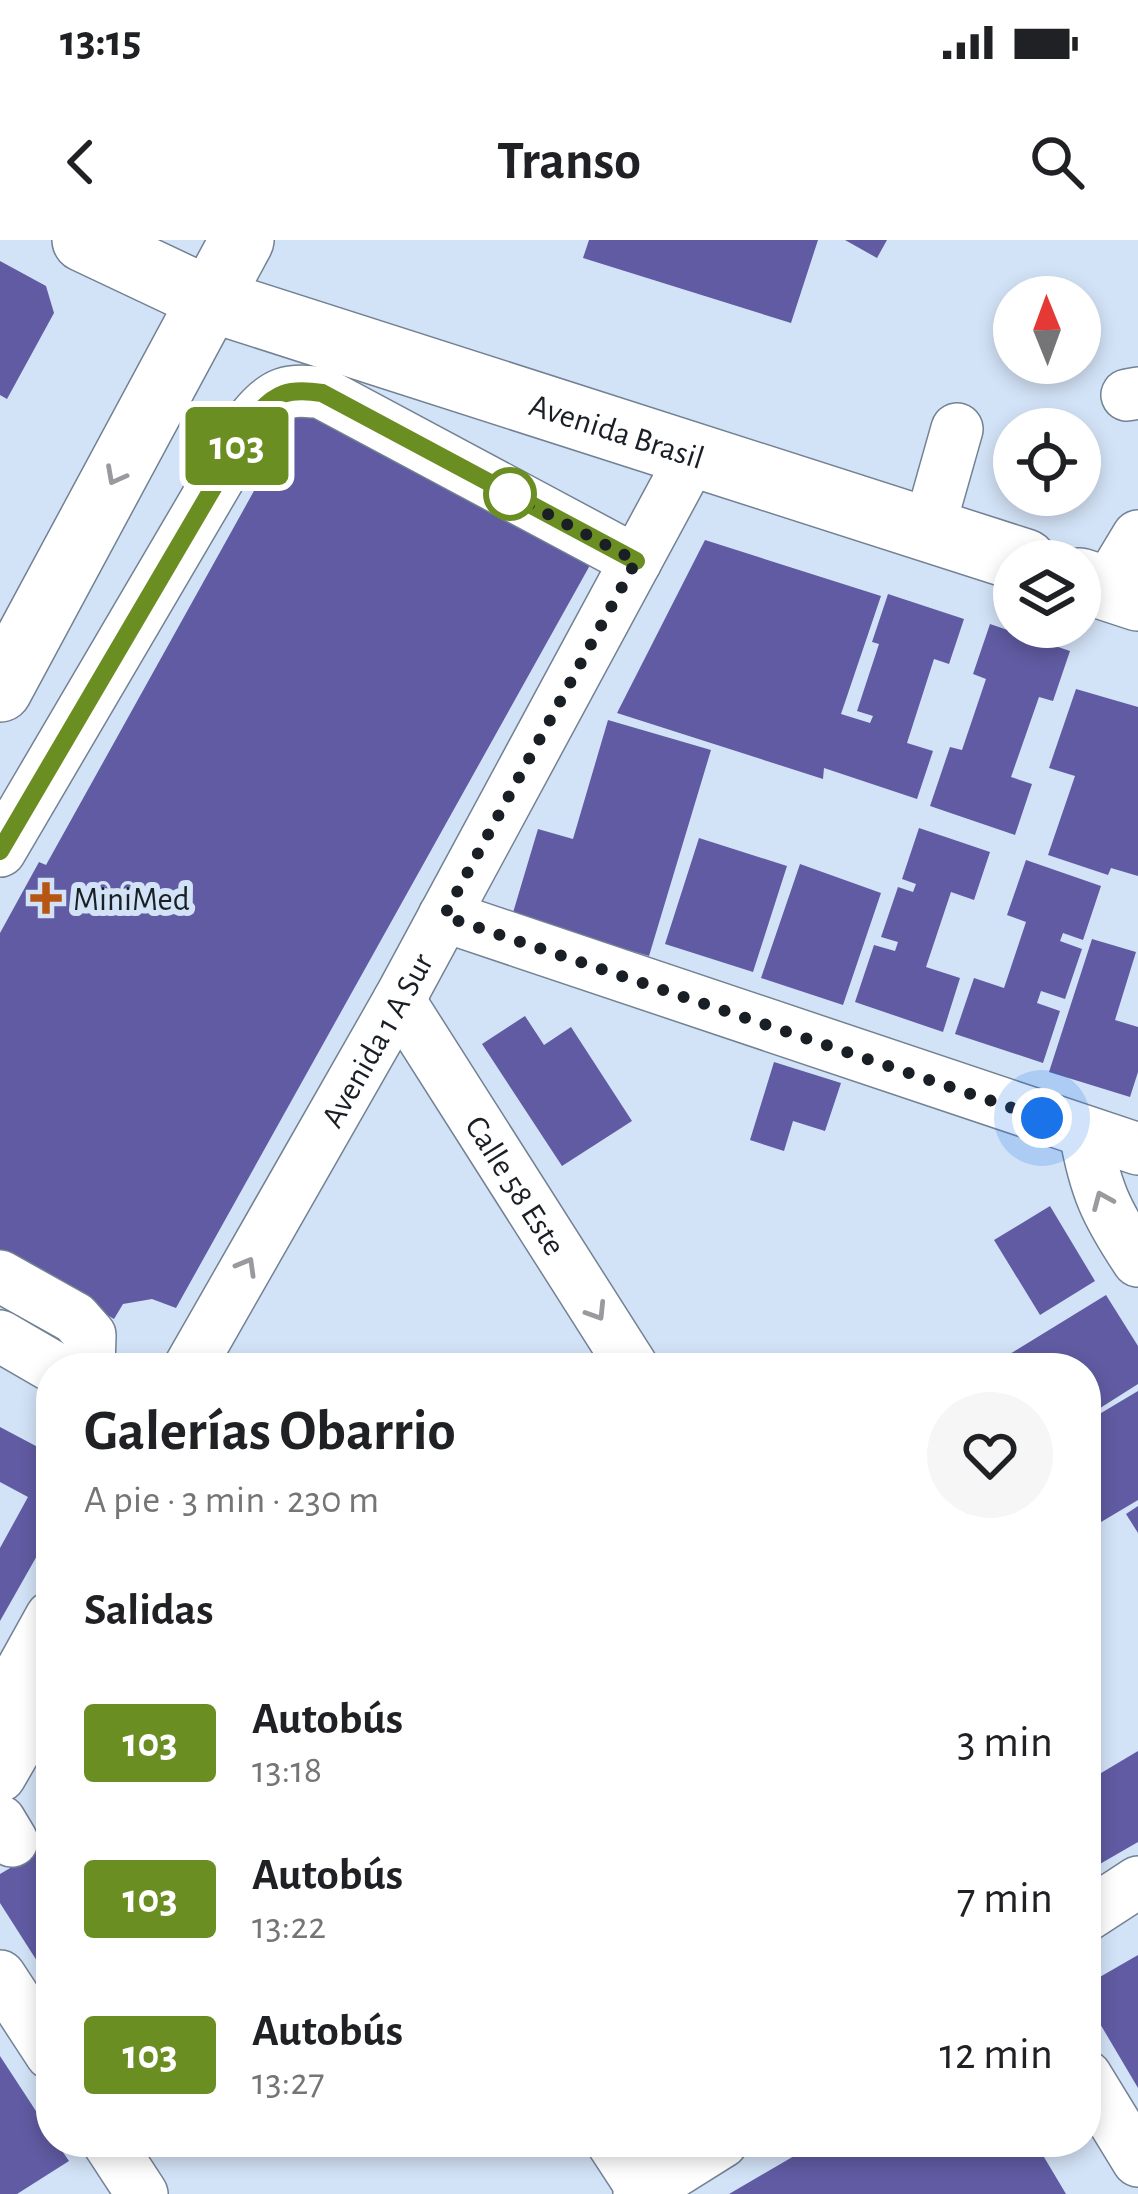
<!DOCTYPE html>
<html lang="es">
<head>
<meta charset="utf-8">
<style>
  body { margin:0; font-family:"Alegreya Sans",sans-serif; background:#f6f6f6; color:#202124; height:100vh; display:flex; flex-direction:column; font-size:45px; white-space:nowrap }
  * { box-sizing:border-box; margin:0 }
  p { font-size:39px; color:#757577 }
  .icon { flex:none; width:66px; height:66px; fill:none; stroke:currentColor; stroke-width:2; stroke-linecap:round; stroke-linejoin:round }
  .map { position:relative; flex:1; overflow:hidden }
  .sheet { position:absolute; left:36px; top:1113px; width:1065px; height:804px; display:flex; flex-direction:column; background:#fff; border-radius:48px; box-shadow:0 6px 18px #0003 }
  .sheet>* { flex:none }
  .badge { padding:0 24px; border-radius:9px; font-size:42px; line-height:78px }
  .needle { width:78px; rotate:359deg }
  .fabs { position:absolute; left:993px; top:36px; display:grid; gap:24px }
  .fabs a { display:grid; place-items:center; width:108px; height:108px; border-radius:50%; background:#fff; box-shadow:0 6px 18px #0003; font-size:60px }
  .you { position:absolute; width:60px; height:60px; margin:-30px; border:9px solid #fff; border-radius:50%; background:#1a73e8; box-shadow:0 0 0 18px #1a73e833 }
  .map>.badge { position:absolute; translate:-50% -50%; box-shadow:0 0 0 6px #fff }
  h2 { padding:0 48px; font-size:45px; line-height:108px }
  .round { display:grid; place-items:center; flex:none; width:126px; height:126px; border-radius:63px; background:#f6f6f6 }
  .overview { display:flex; align-items:center; justify-content:space-between; height:204px; padding:0 48px }
  h1 { font-size:57px; font-weight:600; line-height:90px }
  ul { padding:0; list-style:none }
  li { display:flex; align-items:center; gap:36px; height:156px; padding:0 48px }
  li div { flex:1 }
  li b { display:block; font-size:45px }
  li em { font-style:normal }
  li .badge { min-width:132px; font-weight:700; text-align:center }
  .status { display:flex; justify-content:space-between; align-items:center; height:84px; padding:0 60px; background:#fff; direction:ltr }
  .status svg { height:33px; fill:currentColor }
  header { display:flex; justify-content:space-between; align-items:center; height:156px; padding:0 48px; background:#fff; font-size:54px; font-weight:600 }
  .map>svg:first-child { display:block }
  .building { fill:#615ba3 }
  .lines { fill:none; stroke-linecap:round; stroke-linejoin:round }
  .minor-casing { stroke:#738194; stroke-width:54 }
  .major-casing { stroke:#738194; stroke-width:66 }
  .minor { stroke:#fff; stroke-width:51 }
  .major { stroke:#fff; stroke-width:63 }
  .oneway { stroke:#989a9d }
  .line-casing { stroke:#fff; stroke-width:27 }
  .line { stroke:#6b8e23; stroke-width:18 }
  .walk { stroke:#1a1f26; stroke-width:12; stroke-dasharray:0 21.6 }
  .stop-dot { fill:#fff; stroke:#6b8e23; stroke-width:6 }
  .poi-dot { fill:#b65514; stroke:#d3e3f7; stroke-width:4.5 }
  .labels { text-anchor:middle; stroke-width:12; stroke-linejoin:round; paint-order:stroke }
  .street-label { font-size:33px; fill:#1a1f26; stroke:#d3e3f7 }
  .poi-label { font-size:33px; fill:#1a1f26; stroke:#d3e3f7; text-anchor:start }
</style>
</head>
<body>
<div class="status"><b>13:15</b><svg viewBox="0 0 49 12"><path d="M0 12V9h3v3zM5 12V6h3v6zM10 12V3h3v9zM15 12V0h3v12zM26 1h20v11H26zM47 4h2v5h-2z"/></svg></div>
<header><svg class="icon" aria-label="back" viewBox="0 0 24 24"><path d="M15 5l-7 7 7 7"/></svg>Transo<svg class="icon" aria-label="search" viewBox="0 0 24 24"><circle cx="10" cy="10" r="6"/><path d="M15 15l6 6"/></svg></header>
<div class="map">
<svg width="1138" height="1954" viewBox="0 0 1138 1954">
  <rect width="100%" height="100%" fill="#d3e3f7"/>
  <path class="building" d="M 589,0 L 818,0 L 791,83 L 583,18 Z
    M 845,0 L 887,0 L 877,18 Z
    M 0,21 L 46,46 L 54,73 L 7,159 L 0,155 Z
    M 304,161 L 594,318 L 176,1068 L 152,1059 L 123,1064 L 114,1079 L 0,1013 L 0,693 L 39,622 L 46,625 Z
    M 705,300 L 881,356 L 841,474 L 870,483 L 873,476 L 857,471 L 879,404 L 872,402 L 888,354 L 964,379 L 949,424 L 934,419 L 907,503 L 933,511 L 917,559 L 824,528 L 823,539 L 617,473 Z
    M 990,384 L 1070,411 L 1053,461 L 1039,457 L 1011,537 L 1032,544 L 1015,595 L 930,566 L 950,507 L 962,510 L 986,439 L 973,434 Z
    M 1076,449 L 1138,467 L 1138,636 L 1111,628 L 1108,635 L 1048,615 L 1075,536 L 1049,528 Z
    M 608,480 L 711,510 L 649,716 L 512,676 L 538,589 L 573,599 Z
    M 919,588 L 990,612 L 974,660 L 951,652 L 926,727 L 960,738 L 943,792 L 855,762 L 874,705 L 895,711 L 898,702 L 881,697 L 898,647 L 913,652 L 916,644 L 902,639 Z
    M 699,598 L 787,626 L 753,732 L 665,704 Z
    M 1026,620 L 1101,646 L 1083,700 L 1063,693 L 1060,701 L 1082,709 L 1065,759 L 1041,751 L 1037,763 L 1060,771 L 1043,823 L 955,794 L 974,738 L 1004,748 L 1026,682 L 1007,675 Z
    M 800,624 L 881,653 L 843,765 L 761,738 Z
    M 1092,699 L 1136,712 L 1115,780 L 1138,787 L 1138,832 L 1130,857 L 1049,832 Z
    M 525,776 L 544,805 L 571,787 L 632,881 L 562,926 L 482,804 Z
    M 774,822 L 841,843 L 825,891 L 793,881 L 784,911 L 750,900 Z
    M 1050,966 L 1095,1041 L 1040,1075 L 994,1000 Z
    M 1106,1055 L 1138,1106 L 1138,1144 L 1086,1177 L 1086,1128 L 987,1128 Z
    M 1138,1151 L 1138,1260 L 1086,1291 L 1086,1182 Z
    M 0,1187 L 51,1214 L 51,1291 L 0,1381 L 0,1308 L 28,1257 L 0,1242 Z
    M 1138,1266 L 1138,1293 L 1126,1274 Z
    M 1138,1511 L 1138,1602 L 1086,1632 L 1086,1542 Z
    M 51,1604 L 51,1743 L 0,1663 L 0,1634 Z
    M 1138,1715 L 1138,1848 L 1086,1760 L 1086,1745 Z
    M 0,1816 L 51,1894 L 51,1902 L 56,1902 L 69,1921 L 17,1954 L 0,1954 Z
    M 818,1902 L 1035,1902 L 1066,1954 L 729,1954 Z"/>
  <g class="lines">
    <g class="minor-casing">
      <g id="minor">
        <path d="M 1127,155 L 1138,153"/>
        <path d="M 929,288 L 957,189"/>
        <path d="M 1106,349 L 1138,296"/>
        <path d="M 0,611 L 254,178 C 275,152 289,148 322,153 L 636,321"/>
        <path d="M 444,676 L 1138,909"/>
        <path id="s1" d="M 399,760 L 633,1128"/>
        <path d="M 1085,892 C 1095,949 1106,973 1138,1021"/>
        <path d="M 0,1036 L 75,1078 L 90,1095 L 89,1128"/>
        <path d="M 0,1096 L 55,1128"/>
        <path id="s2" d="M 189,1128 L 399,760 L 693,215"/>
        <path d="M 0,1469 L 51,1377"/>
        <path d="M 0,1536 L 51,1448"/>
        <path d="M 0,1581 L 12,1601"/>
        <path d="M 1086,1676 L 1138,1642"/>
        <path d="M 0,1736 L 51,1814"/>
        <path d="M 1086,1836 L 1138,1921"/>
        <path d="M 108,1902 L 142,1954"/>
        <path d="M 612,1902 L 646,1954"/>
        <path d="M 639,1954 L 722,1902"/>
      </g>
    </g>
    <g class="major-casing">
      <g id="major">
        <path id="s3" d="M 84,0 L 211,60 L 1025,321"/>
        <path d="M 1080,340 L 1138,359"/>
        <path d="M 0,450 L 242,0"/>
      </g>
    </g>
    <use href="#minor" class="minor"/>
    <use href="#major" class="major"/>
  </g>
  <defs><path id="oneway-chevron" d="M-2-3.5L2.5 0L-2 3.5" fill="none" stroke-width="1.6" stroke-linecap="round" stroke-linejoin="round" transform="scale(3)"/></defs>
  <g class="oneway">
    <use href="#oneway-chevron" transform="translate(115 236) rotate(118)"/>
    <use href="#oneway-chevron" transform="translate(1102 960) rotate(-113)"/>
    <use href="#oneway-chevron" transform="translate(247 1026) rotate(-60)"/>
    <use href="#oneway-chevron" transform="translate(597 1072) rotate(58)"/>
  </g>
  <g class="lines">
    <g class="line-casing">
      <path id="line" d="M 0,611 L 254,178 C 275,152 289,148 322,153 L 636,321"/>
    </g>
    <use href="#line" class="line"/>
    <path class="walk" d="M 510,254 L 636,321 L 444,676 L 1042,878"/>
  </g>
  <circle class="stop-dot" cx="510" cy="254" r="24"/>
  <path class="poi-dot" d="M40 640h12v12h12v12h-12v12h-12v-12h-12v-12h12z"/>
  <g class="labels">
    <g class="street-label">
      <text dy="12" stroke="none"><textPath href="#s3" startOffset="567">Avenida Brasil</textPath></text>
      <text dy="12" stroke="none"><textPath href="#s2" startOffset="378">Avenida 1 A Sur</textPath></text>
      <text dy="12" stroke="none"><textPath href="#s1" startOffset="219">Calle 58 Este</textPath></text>
    </g>
    <g class="poi-label">
      <text x="73" y="670">MiniMed</text>
    </g>
  </g>
</svg>
<div class="fabs">
<a><svg class="needle" viewBox="-14 -14 28 28"><path d="M0-13l5 13h-10z" fill="#e53935"/><path d="M0 13l5-13h-10z" fill="#757577"/></svg></a>
<a><svg class="icon" aria-label="locate" viewBox="0 0 24 24"><circle cx="12" cy="12" r="6"/><path d="M12 2v4M12 18v4M2 12h4M18 12h4"/></svg></a>
<a><svg class="icon" aria-label="layers" viewBox="0 0 24 24"><path d="M12 4l9 5-9 5-9-5zM3 14l9 5 9-5"/></svg></a>
</div>
<div class="you" style="left:1042px;top:878px"></div>
<b class="badge" style="left:237px;top:206px;background:#6b8e23;color:#fff">103</b>
<section class="sheet">
<div class="overview"><div><h1>Galerías Obarrio</h1><p>A pie · 3 min · 230 m</p></div><a class="round"><svg class="icon" aria-label="heart" viewBox="0 0 24 24"><path d="M12 20l-8-8c-3-5 5-10 8-4 3-6 11-1 8 4z"/></svg></a></div>
<h2>Salidas</h2>
<ul>
<li><span class="badge" style="background:#6b8e23;color:#fff">103</span><div><b>Autobús</b><p>13:18</p></div><em>3 min</em></li>
<li><span class="badge" style="background:#6b8e23;color:#fff">103</span><div><b>Autobús</b><p>13:22</p></div><em>7 min</em></li>
<li><span class="badge" style="background:#6b8e23;color:#fff">103</span><div><b>Autobús</b><p>13:27</p></div><em>12 min</em></li>
</ul>
</section>
</div>
</body>
</html>
